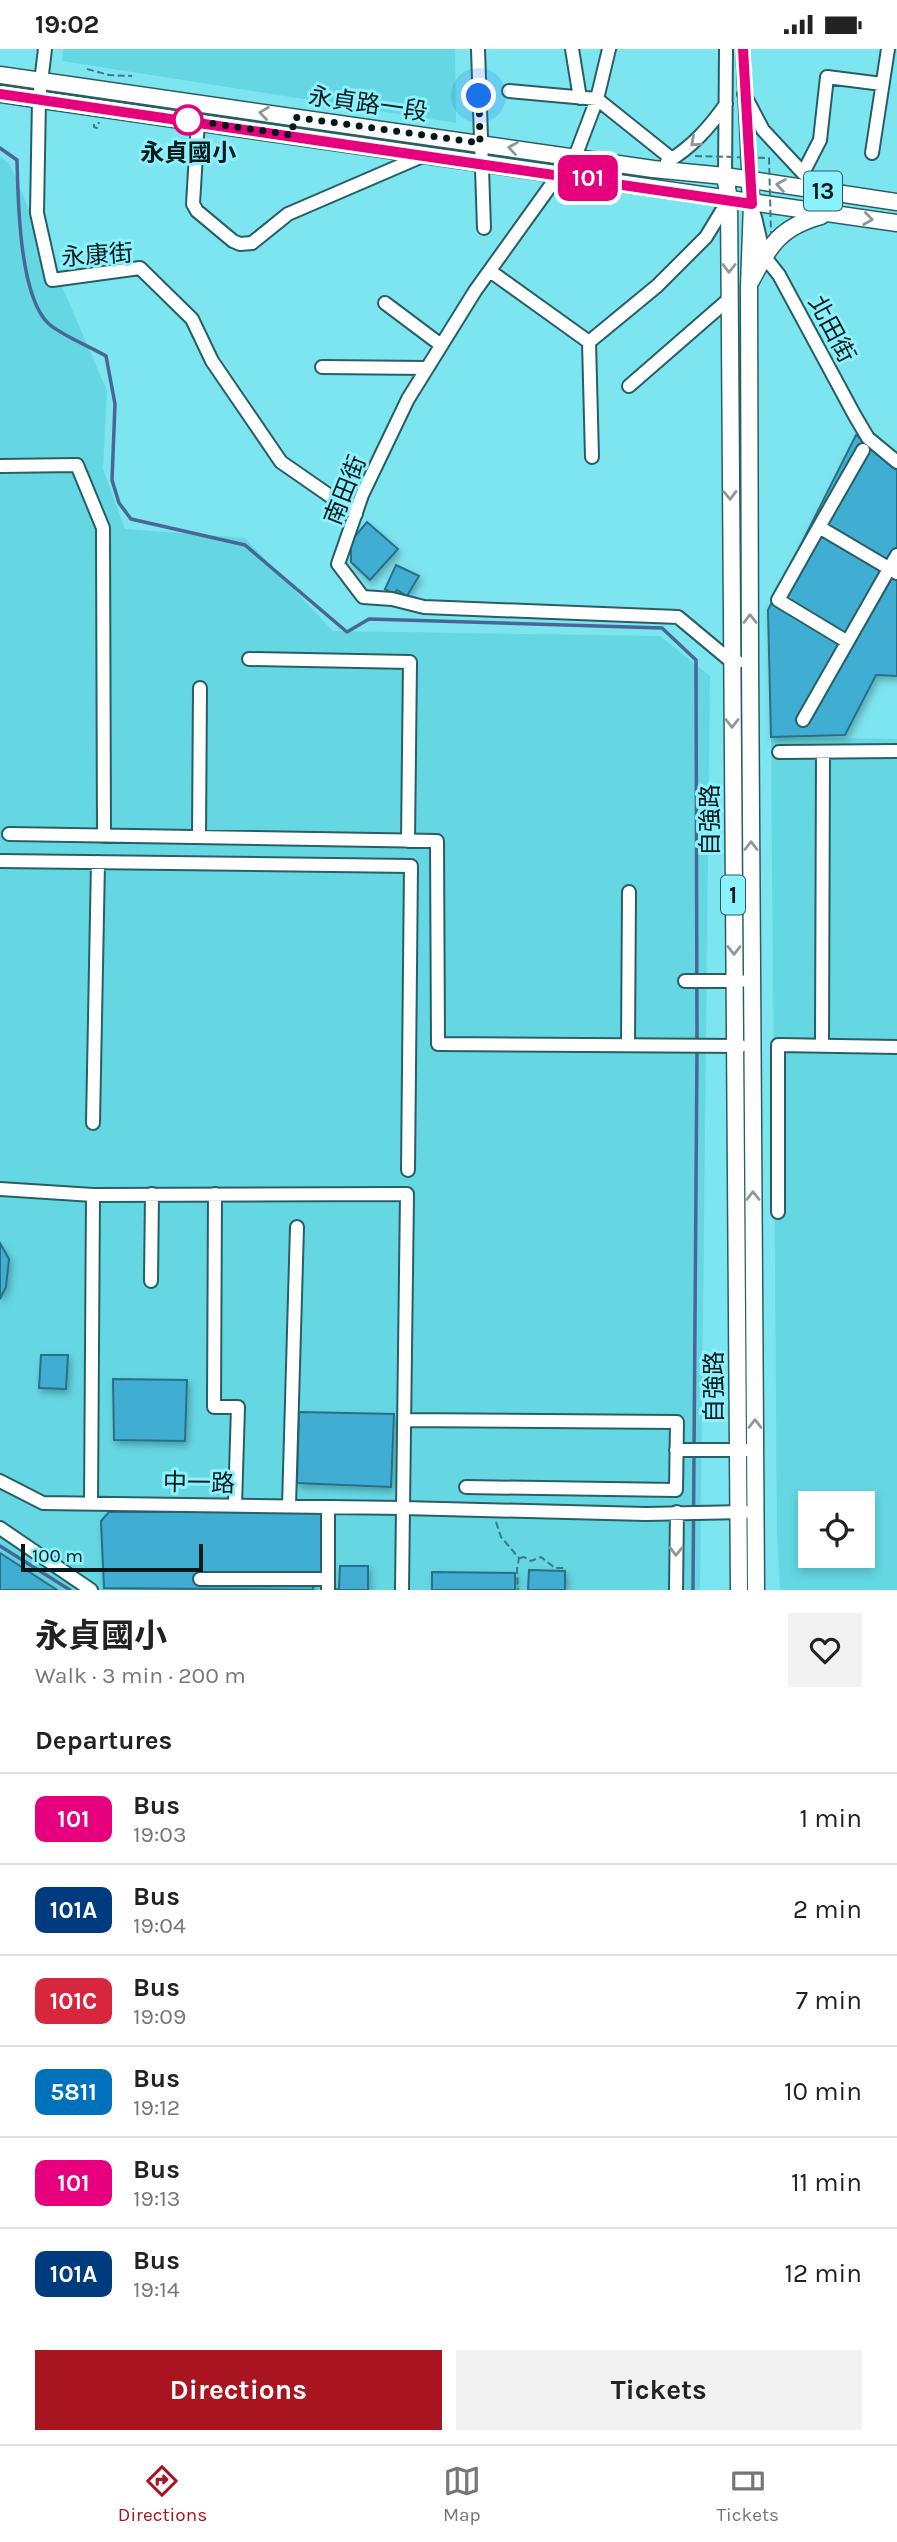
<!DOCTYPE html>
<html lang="en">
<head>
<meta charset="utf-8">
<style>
  body { margin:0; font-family:Karla,"Noto Sans TC",sans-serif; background:#f2f2f2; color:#222; height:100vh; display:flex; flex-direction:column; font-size:26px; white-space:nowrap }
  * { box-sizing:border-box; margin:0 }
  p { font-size:23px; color:#767676 }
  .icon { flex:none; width:38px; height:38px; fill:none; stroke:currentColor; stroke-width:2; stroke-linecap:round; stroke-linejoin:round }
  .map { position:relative; height:1541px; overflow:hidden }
  .panel { display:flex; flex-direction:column; background:#fff; flex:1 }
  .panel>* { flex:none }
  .badge { padding:0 14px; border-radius:10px; font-size:24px; line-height:46px }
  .controls { position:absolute; left:798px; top:1442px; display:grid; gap:14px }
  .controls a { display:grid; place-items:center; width:77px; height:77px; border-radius:0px; background:#fff; box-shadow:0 4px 10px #0003; font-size:35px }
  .scale { position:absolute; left:21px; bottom:18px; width:182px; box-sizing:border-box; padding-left:7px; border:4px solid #03191b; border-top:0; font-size:19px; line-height:24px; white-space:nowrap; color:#03191b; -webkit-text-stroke:5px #8bf2fd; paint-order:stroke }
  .you { position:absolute; width:35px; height:35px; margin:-18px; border:5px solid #fff; border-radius:50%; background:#1a73e8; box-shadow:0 0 0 10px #1a73e833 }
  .map>.badge { position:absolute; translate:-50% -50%; box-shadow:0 0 0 4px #fff }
  h2 { padding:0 35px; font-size:26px; line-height:63px }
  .round { display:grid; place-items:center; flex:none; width:74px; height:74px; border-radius:0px; background:#f2f2f2 }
  .head { display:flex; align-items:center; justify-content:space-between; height:119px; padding:0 35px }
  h1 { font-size:33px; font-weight:700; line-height:52px }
  .action { display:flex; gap:14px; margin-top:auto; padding:14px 35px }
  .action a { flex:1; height:80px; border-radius:0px; background:#a91421; color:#fff; font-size:28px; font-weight:700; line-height:80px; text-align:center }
  .action a+a { background:#f2f2f2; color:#222 }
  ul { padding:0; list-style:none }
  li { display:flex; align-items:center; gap:21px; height:91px; padding:0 35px; border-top:2px solid #e0e0e0 }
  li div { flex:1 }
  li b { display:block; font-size:26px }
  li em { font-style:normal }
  li .badge { min-width:77px; font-weight:700; text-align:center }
  .status { display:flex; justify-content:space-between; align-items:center; height:49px; padding:0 35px; background:#fff; direction:ltr }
  .status svg { height:19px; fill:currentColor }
  .dock { display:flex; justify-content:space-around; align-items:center; height:98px; border-top:2px solid #e0e0e0; background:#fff; font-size:19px; color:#767676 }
  .dock a { display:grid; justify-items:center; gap:4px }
  .dock .active { color:#a91421 }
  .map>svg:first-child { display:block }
  .built { fill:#64d7e3; fill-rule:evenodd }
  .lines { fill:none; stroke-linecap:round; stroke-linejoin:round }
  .stream { stroke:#496697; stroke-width:3.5 }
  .building { fill:#41add2; stroke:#296e87; stroke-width:2; filter:url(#shadow) }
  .minor-casing { stroke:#275f65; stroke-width:16 }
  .major-casing { stroke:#275f65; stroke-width:19 }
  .path { stroke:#3d7a80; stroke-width:2; stroke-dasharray:7 3.5; stroke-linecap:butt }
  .minor { stroke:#fff; stroke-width:12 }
  .major { stroke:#fff; stroke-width:16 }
  .path-bridge { stroke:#3d7a80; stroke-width:2; stroke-dasharray:7 3.5; stroke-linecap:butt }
  .oneway { stroke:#8e9898 }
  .line-casing { stroke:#fff; stroke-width:16 }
  .line { stroke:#e6007e; stroke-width:10 }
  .walk { stroke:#03191b; stroke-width:7; stroke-dasharray:0 12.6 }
  .stop-dot { fill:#fff; stroke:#e6007e; stroke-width:3.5 }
  .labels { text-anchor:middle; stroke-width:6; stroke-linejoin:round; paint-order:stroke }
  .shield { fill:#8bf2fd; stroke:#2c5a5f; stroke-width:2 }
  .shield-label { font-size:23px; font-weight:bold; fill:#03191b }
  .street-label { font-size:24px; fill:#03191b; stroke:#8bf2fd }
  .stop-label { font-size:24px; font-weight:bold; fill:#03191b; stroke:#8bf2fd }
</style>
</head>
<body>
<div class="status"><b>19:02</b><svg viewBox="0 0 49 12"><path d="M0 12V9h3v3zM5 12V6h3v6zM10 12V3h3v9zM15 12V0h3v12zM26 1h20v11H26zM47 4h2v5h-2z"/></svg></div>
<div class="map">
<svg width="897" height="1541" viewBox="0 0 897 1541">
  <defs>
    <filter id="shadow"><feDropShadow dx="2.5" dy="4" stdDeviation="3.5" flood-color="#0004"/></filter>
  </defs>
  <rect width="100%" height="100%" fill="#7de5f0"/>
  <path class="built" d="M 63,0 L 455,0 L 456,74 L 62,12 Z
    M 0,107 L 10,116 L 107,342 L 103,420 L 125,480 L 245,489 L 333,582 L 660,587 L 710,627 L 700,1541 L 0,1541 Z
    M 771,688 L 897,690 L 897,1541 L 780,1541 L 777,1487 ZM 810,1454 L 863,1454 L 863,1507 L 810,1507 Z"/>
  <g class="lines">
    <path class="stream" d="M 0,99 L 17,111 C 18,150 19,248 49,275 C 61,286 91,298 106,307 L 115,355 L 112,431 L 119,454 L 131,470 L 245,496 L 347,583 L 369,570 L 662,579 L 696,611 L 697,993
      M 0,1497 L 70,1541
      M 693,1541 L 697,1001"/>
  </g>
  <path class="building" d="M 856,386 L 897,421 L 897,627 L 876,626 L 845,686 L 771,688 L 768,561 Z
    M 367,473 L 398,500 L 370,531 L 351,513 L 351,492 Z
    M 396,516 L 419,527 L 407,547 L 397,541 L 394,545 L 385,540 Z
    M 0,1194 L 9,1210 L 6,1238 L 0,1250 Z
    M 41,1306 L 68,1306 L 66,1340 L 39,1339 Z
    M 113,1330 L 187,1331 L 185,1392 L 114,1391 Z
    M 299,1363 L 394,1365 L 391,1438 L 297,1434 Z
    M 109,1463 L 324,1463 L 323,1526 L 313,1526 L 313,1541 L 104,1539 L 101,1472 Z
    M 0,1504 L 57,1541 L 0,1541 Z
    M 340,1517 L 368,1517 L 368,1541 L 320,1541 L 339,1540 Z
    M 529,1521 L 565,1522 L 565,1541 L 528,1541 Z
    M 432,1523 L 515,1524 L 515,1541 L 432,1541 Z"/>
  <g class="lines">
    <g class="minor-casing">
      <path id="minor" d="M 45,0 L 39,50 L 37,164 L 52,231 L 140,219 L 192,270 L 212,312 L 281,413 L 356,465
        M 478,0 L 484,179
        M 572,0 L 580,49
        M 609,0 L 597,50 L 575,108 L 559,125 L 475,242 L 408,350 L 362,446 L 338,515 L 363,548 L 392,550 L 424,558 L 678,568 L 732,613 L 738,613
        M 743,0 L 749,130
        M 509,42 L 597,50 L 672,110
        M 744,45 L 763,81 L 803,124 L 828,140
        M 198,72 L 193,155 L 197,162 L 233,192 L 240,195 L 252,194 L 288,165 L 425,106
        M 872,104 L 888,0
        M 667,113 C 692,98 709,79 726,55
        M 803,124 L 820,91 L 827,28 L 882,35
        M 725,127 L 726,0
        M 755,168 L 764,207 L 779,226 L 855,367 L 868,389 L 897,413
        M 490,222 L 589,293
        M 385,254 L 441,296
        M 589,293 L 657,237 L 706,188 L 729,150
        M 589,293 L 592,408
        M 322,318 L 427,319
        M 629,337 L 729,250
        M 0,417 L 77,416 L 103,479 L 104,787
        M 819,478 L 863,401
        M 846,592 L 778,551 L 819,478 L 897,524
        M 249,610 L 410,613 L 408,792
        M 803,671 L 897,506
        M 779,703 L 897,702
        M 9,785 L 437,792 L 438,995 L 741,997
        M 199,788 L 200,639
        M 0,812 L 411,817 L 408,1121
        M 685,932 L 741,932
        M 628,995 L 629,843
        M 822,997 L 823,703
        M 93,1074 L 98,813
        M 0,1140 L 93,1146
        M 215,1145 L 214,1358 L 238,1358 L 235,1456
        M 778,1163 L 778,996 L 897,998
        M 151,1232 L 152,1145
        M 404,1371 L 677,1373 L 676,1441 L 466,1438
        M 676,1401 L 755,1401
        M 0,1432 L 43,1454 L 403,1459 L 402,1541
        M 91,1454 L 93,1146 L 407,1145 L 403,1459 L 646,1465 L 745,1463
        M 289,1457 L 297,1178
        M 0,1479 L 91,1541
        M 200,1530 L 328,1530
        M 328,1541 L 328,1458
        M 676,1541 L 677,1463"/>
    </g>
    <g class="major-casing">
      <path id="major" d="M 0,26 L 653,120 L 725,127 L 897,153
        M 0,45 L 897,174
        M 725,127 L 729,150 L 739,1541
        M 749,130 L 752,154 L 749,238 L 750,613 L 756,1541
        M 751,232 C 770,196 780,178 821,167"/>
    </g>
    <path class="path" d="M 87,20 L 109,26 L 132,27
      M 94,75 L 94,78 L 97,79 L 99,73
      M 496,1473 L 501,1488 L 519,1509 L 517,1520 L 518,1541
      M 520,1509 L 524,1508 L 531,1512 L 541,1508 L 555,1519 L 565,1519"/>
    <use href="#minor" class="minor"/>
    <use href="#major" class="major"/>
    <path class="path-bridge" d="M 695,107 L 769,109 L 771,184"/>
  </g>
  <defs><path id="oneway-chevron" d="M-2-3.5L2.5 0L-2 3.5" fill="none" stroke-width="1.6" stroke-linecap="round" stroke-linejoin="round" transform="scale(1.75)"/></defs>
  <g class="oneway">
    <use href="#oneway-chevron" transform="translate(264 64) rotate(-172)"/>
    <use href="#oneway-chevron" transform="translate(695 93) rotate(138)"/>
    <use href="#oneway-chevron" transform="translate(513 99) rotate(-171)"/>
    <use href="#oneway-chevron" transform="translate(781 136) rotate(-171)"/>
    <use href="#oneway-chevron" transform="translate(868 170) rotate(8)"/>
    <use href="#oneway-chevron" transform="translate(729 219) rotate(90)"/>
    <use href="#oneway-chevron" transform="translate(730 446) rotate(89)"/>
    <use href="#oneway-chevron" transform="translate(750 570) rotate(-90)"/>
    <use href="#oneway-chevron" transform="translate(732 674) rotate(90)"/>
    <use href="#oneway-chevron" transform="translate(751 797) rotate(-90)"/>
    <use href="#oneway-chevron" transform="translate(734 901) rotate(90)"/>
    <use href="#oneway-chevron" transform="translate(753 1147) rotate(-90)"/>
    <use href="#oneway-chevron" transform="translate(755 1375) rotate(-90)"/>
    <use href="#oneway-chevron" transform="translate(676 1502) rotate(91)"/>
  </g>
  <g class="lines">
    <g class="line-casing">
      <path id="line" d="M 0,45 L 752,155 L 743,0"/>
    </g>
    <use href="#line" class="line"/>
    <path class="walk" d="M 188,71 L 292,86 L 294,68 L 480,94 L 479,47"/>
  </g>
  <circle class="stop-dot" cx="188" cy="71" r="14"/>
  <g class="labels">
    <g class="shield">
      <rect x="804" y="122.5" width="38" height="39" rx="5"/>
      <rect x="721" y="826.5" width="24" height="39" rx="5"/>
    </g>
    <g class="shield-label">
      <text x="823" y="150">13</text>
      <text x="733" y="854">1</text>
    </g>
    <g class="street-label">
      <text transform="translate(368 55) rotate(8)" y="8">永貞路一段</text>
      <text transform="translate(97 206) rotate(-4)" y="8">永康街</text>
      <text transform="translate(832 280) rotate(62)" y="8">北田街</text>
      <text transform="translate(345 441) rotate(-68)" y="8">南田街</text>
      <text transform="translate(710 771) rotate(-90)" y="8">自強路</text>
      <text transform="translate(714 1338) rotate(-90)" y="8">自強路</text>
      <text transform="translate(199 1434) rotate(1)" y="8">中一路</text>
    </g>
    <g class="stop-label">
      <text x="188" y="112">永貞國小</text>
    </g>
  </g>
</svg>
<div class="controls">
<a><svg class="icon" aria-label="locate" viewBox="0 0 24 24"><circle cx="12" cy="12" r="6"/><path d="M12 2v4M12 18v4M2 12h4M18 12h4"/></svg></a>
</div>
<div class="scale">100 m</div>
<div class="you" style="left:479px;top:47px"></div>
<b class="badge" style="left:588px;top:129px;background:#e6007e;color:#fff">101</b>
</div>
<section class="panel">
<div class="head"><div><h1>永貞國小</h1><p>Walk · 3 min · 200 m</p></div><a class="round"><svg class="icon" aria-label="heart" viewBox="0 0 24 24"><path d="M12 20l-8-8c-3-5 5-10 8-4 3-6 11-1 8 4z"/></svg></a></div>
<h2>Departures</h2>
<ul>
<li><span class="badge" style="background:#e6007e;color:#fff">101</span><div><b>Bus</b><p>19:03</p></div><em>1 min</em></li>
<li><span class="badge" style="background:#003b80;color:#fff">101A</span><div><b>Bus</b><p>19:04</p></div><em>2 min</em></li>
<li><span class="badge" style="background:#d7263d;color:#fff">101C</span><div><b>Bus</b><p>19:09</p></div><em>7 min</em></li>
<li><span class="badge" style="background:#0072bc;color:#fff">5811</span><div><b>Bus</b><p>19:12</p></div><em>10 min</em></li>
<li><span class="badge" style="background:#e6007e;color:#fff">101</span><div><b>Bus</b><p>19:13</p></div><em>11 min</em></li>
<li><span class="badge" style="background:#003b80;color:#fff">101A</span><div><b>Bus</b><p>19:14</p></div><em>12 min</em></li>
</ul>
<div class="action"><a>Directions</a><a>Tickets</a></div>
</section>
<nav class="dock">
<a class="active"><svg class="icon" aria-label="directions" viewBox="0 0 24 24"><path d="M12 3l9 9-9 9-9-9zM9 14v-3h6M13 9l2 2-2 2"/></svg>Directions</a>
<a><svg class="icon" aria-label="map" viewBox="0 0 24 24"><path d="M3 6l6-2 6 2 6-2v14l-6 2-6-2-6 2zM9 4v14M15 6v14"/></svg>Map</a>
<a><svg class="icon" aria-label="tickets" viewBox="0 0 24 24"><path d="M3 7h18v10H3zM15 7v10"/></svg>Tickets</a>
</nav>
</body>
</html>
